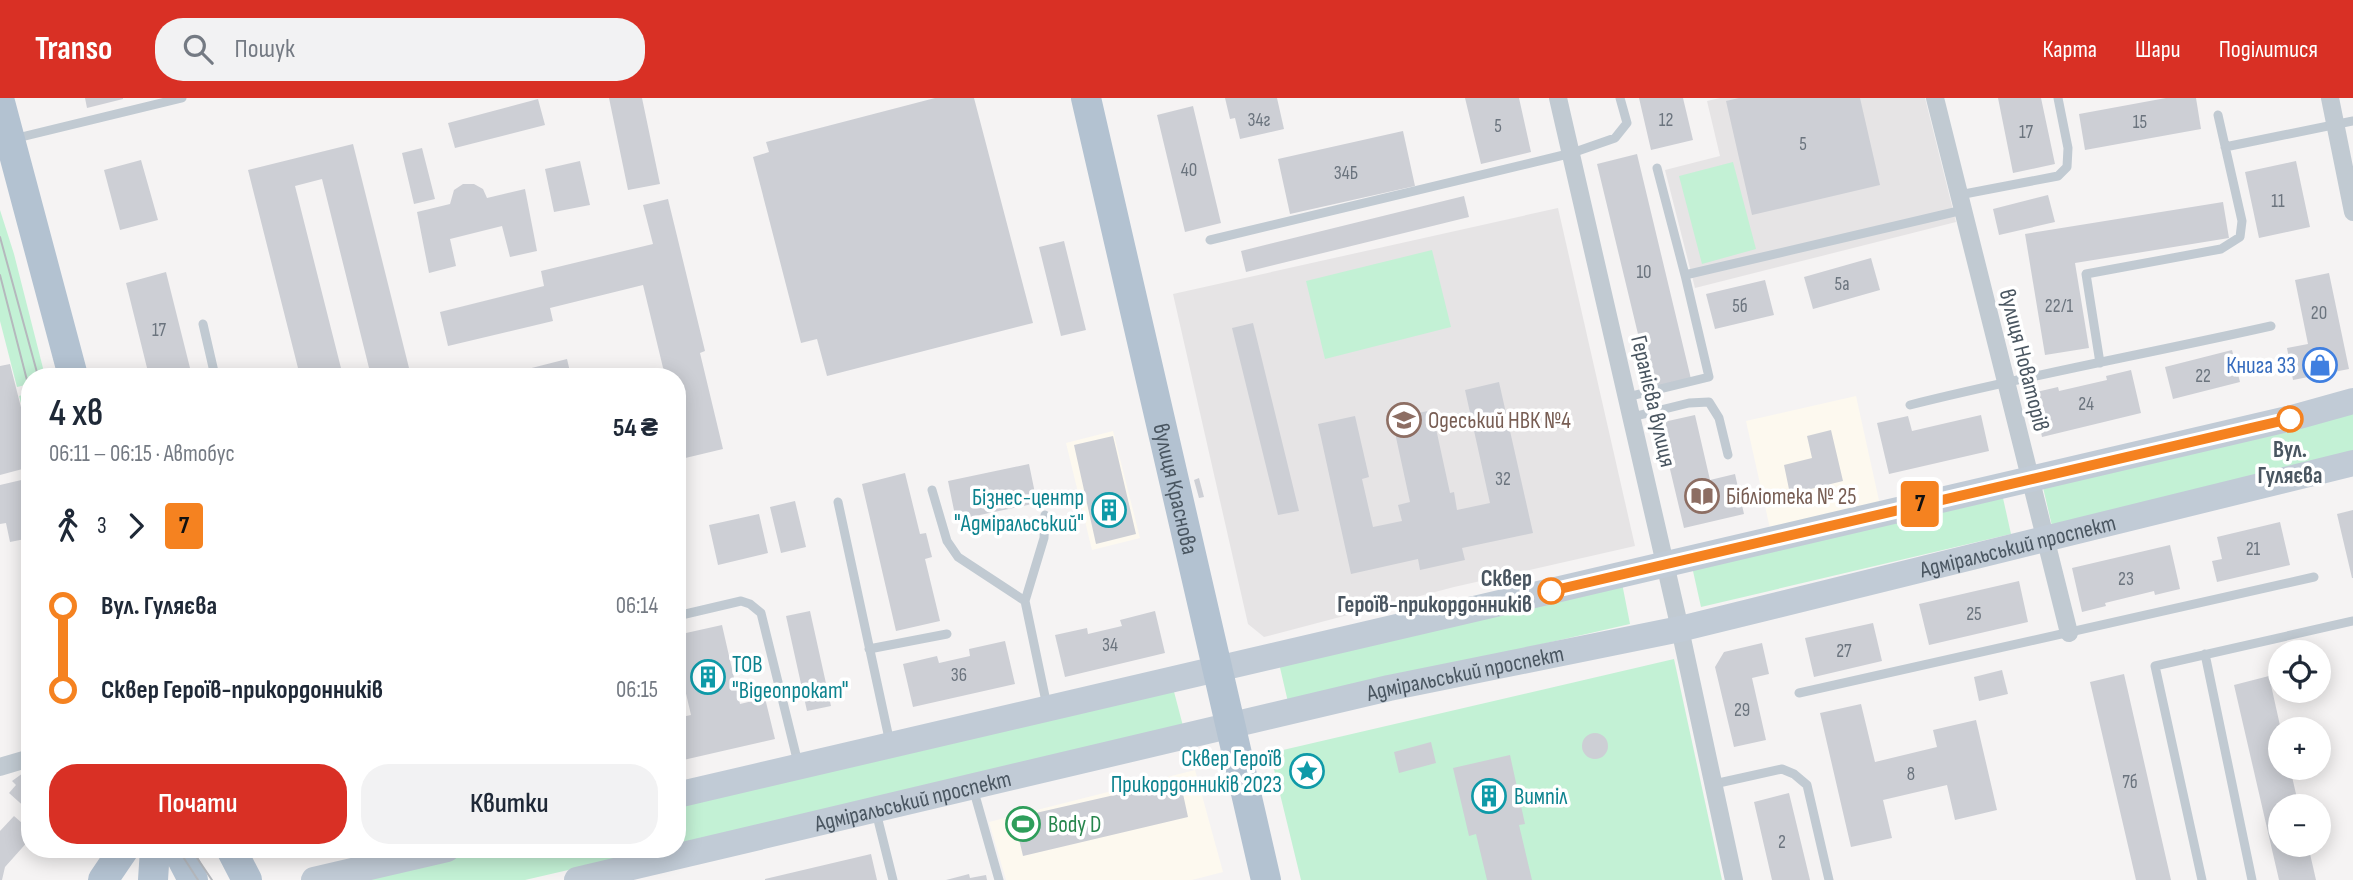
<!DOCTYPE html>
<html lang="uk">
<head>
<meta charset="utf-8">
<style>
  body { margin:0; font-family:"Sofia Sans Condensed",sans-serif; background:#f2f2f3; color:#1f2937; height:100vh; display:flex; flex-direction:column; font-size:26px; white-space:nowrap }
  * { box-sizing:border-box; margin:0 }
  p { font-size:23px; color:#747a83 }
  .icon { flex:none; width:38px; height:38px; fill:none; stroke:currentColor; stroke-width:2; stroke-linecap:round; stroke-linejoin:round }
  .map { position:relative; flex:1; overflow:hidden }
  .details { position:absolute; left:21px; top:270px; width:665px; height:490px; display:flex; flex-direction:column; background:#fff; border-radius:28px; box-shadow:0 4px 18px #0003 }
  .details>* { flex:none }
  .badge { padding:0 14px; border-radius:5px; font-size:24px; line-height:46px }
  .buttons { position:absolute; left:2268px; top:542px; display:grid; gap:14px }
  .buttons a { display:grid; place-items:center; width:63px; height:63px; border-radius:50%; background:#fff; box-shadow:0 4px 18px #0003; font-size:35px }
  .map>.badge { position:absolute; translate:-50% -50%; box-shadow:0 0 0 4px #fff }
  .legs { display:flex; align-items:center; gap:10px; height:77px; padding:0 28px; font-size:23px }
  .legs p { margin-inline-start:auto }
  .head { display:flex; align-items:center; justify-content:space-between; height:119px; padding:0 28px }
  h1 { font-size:38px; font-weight:600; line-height:52px }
  .cta { display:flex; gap:14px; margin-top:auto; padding:14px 28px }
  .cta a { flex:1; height:80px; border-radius:28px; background:#d93025; color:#fff; font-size:28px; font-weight:600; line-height:80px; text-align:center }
  .cta a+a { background:#f2f2f3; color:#1f2937 }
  ul { padding:0 28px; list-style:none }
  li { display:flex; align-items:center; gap:24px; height:84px; font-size:26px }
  li i { display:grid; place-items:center; width:10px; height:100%; margin:0 9px; background:currentColor }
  li i::after { content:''; width:18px; height:18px; margin:-9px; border:5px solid; border-radius:50%; background:#fff }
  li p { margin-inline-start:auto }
  li:first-child i { background:linear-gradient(#0000 50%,currentColor 0) }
  li:last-child i { background:linear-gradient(currentColor 50%,#0000 0) }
  header { display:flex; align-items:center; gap:42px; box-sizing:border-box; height:98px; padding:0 35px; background:#d93025; color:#fff }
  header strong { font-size:33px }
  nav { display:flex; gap:38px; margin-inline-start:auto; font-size:24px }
  .search { width:490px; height:63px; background:#f2f2f3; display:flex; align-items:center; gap:18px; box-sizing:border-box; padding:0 24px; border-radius:28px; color:#747a83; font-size:26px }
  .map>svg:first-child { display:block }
  .commercial { fill:#fdf9ef }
  .education { fill:#e6e4e5 }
  .green { fill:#c3f1d5 }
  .building { fill:#cdcfd5 }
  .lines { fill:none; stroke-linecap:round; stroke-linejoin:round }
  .service { stroke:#c1cad2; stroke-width:9 }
  .minor { stroke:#c1cad2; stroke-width:18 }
  .secondary { stroke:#c1cbd6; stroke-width:26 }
  .primary { stroke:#b3c2d1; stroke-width:30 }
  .tram { stroke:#b5b8bd; stroke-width:2 }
  .line-1-casing { stroke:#fff; stroke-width:16 }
  .line-1 { stroke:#f58220; stroke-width:10 }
  .stop-1-dot { fill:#fff; stroke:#f58220; stroke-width:3.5 }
  .labels { text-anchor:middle; stroke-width:7; stroke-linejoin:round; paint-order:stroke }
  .number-label { font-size:19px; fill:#6b747e }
  .street-label { font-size:23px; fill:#4a5661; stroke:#fff }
  .shop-label { font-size:23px; fill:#366cbe; stroke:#fff; text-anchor:end }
  .education-label { font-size:23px; fill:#785e54; stroke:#fff; text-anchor:start }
  .stop-label { font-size:23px; font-weight:bold; fill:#4a5661; stroke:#fff }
  .culture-label { font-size:23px; fill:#0d838f; stroke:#fff; text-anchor:end }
  .leisure-label { font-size:23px; fill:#27864d; stroke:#fff; text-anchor:start }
</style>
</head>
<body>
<header>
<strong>Transo</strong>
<div class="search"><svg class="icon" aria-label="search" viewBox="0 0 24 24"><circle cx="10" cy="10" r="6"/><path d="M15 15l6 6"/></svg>Пошук</div>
<nav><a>Карта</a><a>Шари</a><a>Поділитися</a></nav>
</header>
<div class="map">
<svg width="2353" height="782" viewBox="0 0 2353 782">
  <rect width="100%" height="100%" fill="#f5f3f3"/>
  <path class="commercial" d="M 1856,298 L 1882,416 L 1773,444 L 1746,323 Z
    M 1113,333 L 1140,440 L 1092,452 L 1066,345 Z
    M 1195,672 L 1223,774 L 1192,782 L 1006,782 L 989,724 Z"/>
  <path class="education" d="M 1720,0 L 1925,0 L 1956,124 L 1695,190 L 1665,72 L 1720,58 L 1707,3 Z
    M 1558,110 L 1635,448 L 1454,489 L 1264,539 L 1248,526 L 1173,196 Z"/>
  <path class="green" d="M 1733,64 L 1756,151 L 1702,166 L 1679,78 Z
    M 0,112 L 14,156 L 45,278 L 30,278 L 30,286 L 17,289 L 0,223 Z
    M 1432,152 L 1451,229 L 1325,261 L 1306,183 Z
    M 30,295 L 30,333 L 29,333 L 19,298 Z
    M 2353,312 L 2353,357 L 2052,428 L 2041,381 Z
    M 2001,391 L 2011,436 L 1701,509 L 1691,464 Z
    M 1621,480 L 1630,526 L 1288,604 L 1278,561 Z
    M 1674,561 L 1722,782 L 1301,782 L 1270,655 Z
    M 1172,586 L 1183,628 L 677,746 L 677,703 Z
    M 476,751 L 659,751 L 525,782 L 344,782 Z"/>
  <path class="building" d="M 85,0 L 123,0 L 123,1 L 87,10 Z
    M 609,0 L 642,0 L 660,86 L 628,92 Z
    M 935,0 L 974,0 L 1033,225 L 827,278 L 817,241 L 801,245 L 753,59 L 769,54 L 766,44 Z
    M 1225,0 L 1277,0 L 1284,31 L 1240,41 L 1235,20 L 1230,21 Z
    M 1465,0 L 1519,0 L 1531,54 L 1481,66 Z
    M 1639,0 L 1683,0 L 1693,42 L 1651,52 Z
    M 1739,0 L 1860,0 L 1880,87 L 1752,117 L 1726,3 Z
    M 1998,0 L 2041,0 L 2055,66 L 2013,75 Z
    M 2166,0 L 2196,0 L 2201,31 L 2085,52 L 2079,16 Z
    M 538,1 L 545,27 L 455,50 L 448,25 Z
    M 1193,8 L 1221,125 L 1185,134 L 1157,17 Z
    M 1403,33 L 1415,88 L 1290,116 L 1278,61 Z
    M 353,46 L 411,278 L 371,278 L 322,81 L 295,88 L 343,278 L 300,278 L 248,72 Z
    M 422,50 L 435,101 L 414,106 L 402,55 Z
    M 1637,56 L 1691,281 L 1651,290 L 1597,66 Z
    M 141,62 L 158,122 L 120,132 L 104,72 Z
    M 580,63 L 590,107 L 554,114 L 545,71 Z
    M 2296,63 L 2310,129 L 2259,140 L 2245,74 Z
    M 463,86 L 474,86 L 483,91 L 487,100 L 525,91 L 537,153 L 510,159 L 502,128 L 450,141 L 456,168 L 429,175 L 417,114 L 450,106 L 454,92 Z
    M 2048,97 L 2055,124 L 1999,137 L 1993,111 Z
    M 1464,98 L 1469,119 L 1246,174 L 1241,153 Z
    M 668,101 L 705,253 L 700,255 L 723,351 L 677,362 L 677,278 L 665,278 L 643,187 L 550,210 L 553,223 L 448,248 L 440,214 L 544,188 L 541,173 L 653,146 L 643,107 Z
    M 2223,104 L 2229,140 L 2075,165 L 2089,250 L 2045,257 L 2025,136 Z
    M 1064,143 L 1086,232 L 1061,238 L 1039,149 Z
    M 1871,160 L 1880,192 L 1813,211 L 1804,179 Z
    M 166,174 L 192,278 L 149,278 L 126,185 Z
    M 2329,175 L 2349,271 L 2293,282 L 2287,250 L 2308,246 L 2295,182 Z
    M 1765,182 L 1774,217 L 1715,231 L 1706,196 Z
    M 1253,225 L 1299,413 L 1278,417 L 1232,230 Z
    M 2232,252 L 2240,284 L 2173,301 L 2165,269 Z
    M 567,261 L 571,278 L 509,278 L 508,276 Z
    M 10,266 L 30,345 L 30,369 L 0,377 L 0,268 Z
    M 2131,272 L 2141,315 L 2042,339 L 2032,295 L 2058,289 L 2059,293 L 2107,282 L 2106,278 Z
    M 1499,284 L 1533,435 L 1462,450 L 1465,462 L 1420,472 L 1418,461 L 1351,476 L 1318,326 L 1355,318 L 1369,379 L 1362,381 L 1373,429 L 1402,423 L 1398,407 L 1410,404 L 1392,321 L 1432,312 L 1450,395 L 1454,394 L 1457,412 L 1490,405 L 1465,292 Z
    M 1695,317 L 1710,382 L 1735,376 L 1744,416 L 1684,430 L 1659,325 Z
    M 1981,317 L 1989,353 L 1889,376 L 1877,325 L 1908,318 L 1912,333 Z
    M 1831,332 L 1843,383 L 1790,396 L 1784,367 L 1812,360 L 1807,338 Z
    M 1113,338 L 1136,436 L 1096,446 L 1074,347 Z
    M 1029,366 L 1037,405 L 956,422 L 948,383 Z
    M 905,375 L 920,436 L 926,435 L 932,459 L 925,461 L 940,523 L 896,533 L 862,386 Z
    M 30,380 L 30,440 L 10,444 L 6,425 L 0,426 L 0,387 Z
    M 1199,380 L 1204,399 L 1199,400 L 1194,382 Z
    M 795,403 L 806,449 L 781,455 L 770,409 Z
    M 2353,412 L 2353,480 L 2352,480 L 2337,416 Z
    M 759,416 L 768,455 L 718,467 L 709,427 Z
    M 2280,424 L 2290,467 L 2217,484 L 2212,463 L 2222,461 L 2217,439 Z
    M 2170,447 L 2180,491 L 2155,497 L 2154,493 L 2105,505 L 2106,508 L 2082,514 L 2072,470 Z
    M 2019,483 L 2028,524 L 1929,547 L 1919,506 Z
    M 810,513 L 831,608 L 807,613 L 786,518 Z
    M 1155,513 L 1165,555 L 1065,579 L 1055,537 L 1087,530 L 1088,536 L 1122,528 L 1120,522 Z
    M 1873,525 L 1882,563 L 1814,579 L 1805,540 Z
    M 722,527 L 740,606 L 765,600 L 775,641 L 679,663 L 677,620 L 691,617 L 677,557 L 677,537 Z
    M 1005,543 L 1015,586 L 913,609 L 903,566 L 937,558 L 939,565 L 970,558 L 969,551 Z
    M 1762,545 L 1769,576 L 1752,580 L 1766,642 L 1734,649 L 1715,569 L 1724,554 Z
    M 2002,572 L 2008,596 L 1979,603 L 1974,579 Z
    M 2124,576 L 2171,782 L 2136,782 L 2090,584 Z
    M 2269,578 L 2281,632 L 2280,670 L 2290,670 L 2299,709 L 2280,709 L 2280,747 L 2308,747 L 2316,782 L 2279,782 L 2234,587 Z
    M 1861,606 L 1875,664 L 1937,649 L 1933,632 L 1976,622 L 1997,712 L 1955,722 L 1947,687 L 1883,702 L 1892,740 L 1851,749 L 1820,615 Z
    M1582 648a13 13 0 1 1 26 0a13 13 0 1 1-26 0Z
    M 1431,644 L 1436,665 L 1399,675 L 1394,654 Z
    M 1510,657 L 1525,726 L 1519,727 L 1532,782 L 1487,782 L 1476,736 L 1469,738 L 1453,670 Z
    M 30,670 L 30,710 L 28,712 L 9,695 L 16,687 L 12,683 Z
    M 1180,682 L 1188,719 L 1023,758 L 1014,720 Z
    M 1789,695 L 1810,782 L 1772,782 L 1754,704 Z
    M 14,718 L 30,732 L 30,741 L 5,769 L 2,782 L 0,782 L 0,733 Z
    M 271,751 L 310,751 L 310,752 L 274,760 Z
    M 871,756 L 877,782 L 765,782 L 765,781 Z
    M 969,776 L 970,780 L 986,777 L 987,782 L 946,782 Z"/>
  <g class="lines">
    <path class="service" d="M 13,41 L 182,0
      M 2225,49 L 2353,23
      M 1657,70 L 1685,177
      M 1959,97 L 2058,78 L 2067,69 L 2068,50 L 2058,0
      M 1210,142 L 1572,55 L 1615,40 L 1627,25 L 1620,0
      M 203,226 L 215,278
      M 2100,265 L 2086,176 L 2221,151 L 2240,139 L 2242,123 L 2218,17
      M 1627,299 L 1709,279 L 1685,177 L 1963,112
      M 1910,307 C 2029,277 2151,255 2271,228
      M 1632,319 L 1689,305 L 1709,304 L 1719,320 L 1728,357
      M 932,392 L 947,443 L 958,459 L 1025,503 L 1047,608
      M 838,404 L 890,645
      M 1025,503 L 1044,440 L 1045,417
      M 677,518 L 741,503 L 750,506 L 761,515 L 798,665
      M 869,551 L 947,536
      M 2205,556 L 2252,782
      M 1799,595 L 2314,479
      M 1714,686 L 1782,671 L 1794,676 L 1807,687 L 1829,782
      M 973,690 L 999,782
      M 876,714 L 893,782
      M 2202,782 L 2155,568 L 2353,523"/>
    <path class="minor" d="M 1558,0 L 1680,531 L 1734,782
      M 1935,0 L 2069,535
      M 2330,0 L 2353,114
      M 0,669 L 30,660"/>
    <g class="secondary">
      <path d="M 677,697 L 2292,320 L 2353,303"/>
      <path d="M 314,782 L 447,751"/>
      <path id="s1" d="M 577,782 L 1389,590 L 1680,531 L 2353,365"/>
    </g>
    <g class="primary">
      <path id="s2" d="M 1086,0 L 1266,782"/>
      <path d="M 0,4 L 73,278"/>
      <path d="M 177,751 L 193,782"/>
      <path d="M 231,751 L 247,782"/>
      <path d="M 103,782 L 124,751"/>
      <path d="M 153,782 L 155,751"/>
    </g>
    <path class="tram" d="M 0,139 L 38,278
      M 0,177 L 30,294
      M 178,751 L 198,782
      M 191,751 L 212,782"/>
  </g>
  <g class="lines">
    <g class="line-1-casing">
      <path id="line-1" d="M 1551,493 L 2290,321"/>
    </g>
    <use href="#line-1" class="line-1"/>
  </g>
  <defs>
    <g id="shop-ring" transform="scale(1.75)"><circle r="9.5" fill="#fff" stroke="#3f7fe0" stroke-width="1.5"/><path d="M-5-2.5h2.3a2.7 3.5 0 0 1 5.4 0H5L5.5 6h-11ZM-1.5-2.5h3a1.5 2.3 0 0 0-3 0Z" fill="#3f7fe0"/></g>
    <g id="school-ring" transform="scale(1.75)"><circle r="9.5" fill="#fff" stroke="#8d6e63" stroke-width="1.5"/><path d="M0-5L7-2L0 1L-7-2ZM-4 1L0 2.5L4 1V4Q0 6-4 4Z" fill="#8d6e63"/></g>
    <g id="library-ring" transform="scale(1.75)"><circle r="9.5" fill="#fff" stroke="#8d6e63" stroke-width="1.5"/><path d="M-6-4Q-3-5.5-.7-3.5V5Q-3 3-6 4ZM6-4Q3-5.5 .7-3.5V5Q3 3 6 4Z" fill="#8d6e63"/></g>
    <g id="building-ring" transform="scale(1.75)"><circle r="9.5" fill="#fff" stroke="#0f9aa8" stroke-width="1.5"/><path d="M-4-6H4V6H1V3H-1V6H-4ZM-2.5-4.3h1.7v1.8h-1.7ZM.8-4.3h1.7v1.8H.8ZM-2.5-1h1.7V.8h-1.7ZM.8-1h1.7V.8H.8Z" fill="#0f9aa8"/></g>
    <g id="sight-ring" transform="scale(1.75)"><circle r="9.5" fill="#fff" stroke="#0f9aa8" stroke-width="1.5"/><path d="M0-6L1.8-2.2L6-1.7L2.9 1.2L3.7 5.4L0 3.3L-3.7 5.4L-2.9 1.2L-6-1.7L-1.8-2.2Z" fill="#0f9aa8"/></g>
    <g id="stadium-ring" transform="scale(1.75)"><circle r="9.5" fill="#fff" stroke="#2e9e5b" stroke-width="1.5"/><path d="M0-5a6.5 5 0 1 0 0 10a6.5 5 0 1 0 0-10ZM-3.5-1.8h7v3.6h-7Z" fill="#2e9e5b"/></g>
  </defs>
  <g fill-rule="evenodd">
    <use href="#shop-ring" x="2320" y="267"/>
    <use href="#school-ring" x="1404" y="322"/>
    <use href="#library-ring" x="1702" y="398"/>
    <use href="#building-ring" x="1109" y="412"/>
    <use href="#building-ring" x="708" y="579"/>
    <use href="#sight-ring" x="1307" y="673"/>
    <use href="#building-ring" x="1489" y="698"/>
    <use href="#stadium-ring" x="1023" y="726"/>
  </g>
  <g class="stop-1-dot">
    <circle cx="2290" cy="321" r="12"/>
    <circle cx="1551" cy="493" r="12"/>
  </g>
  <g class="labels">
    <g class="number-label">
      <text x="1259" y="28">34г</text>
      <text x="1666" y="28">12</text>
      <text x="2140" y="30">15</text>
      <text x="1498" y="34">5</text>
      <text x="2026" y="40">17</text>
      <text x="1803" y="52">5</text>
      <text x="1189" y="78">40</text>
      <text x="1346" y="81">34Б</text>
      <text x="2278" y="109">11</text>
      <text x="1644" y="180">10</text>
      <text x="1842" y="192">5а</text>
      <text x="1740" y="214">5б</text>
      <text x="2059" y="214">22/1</text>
      <text x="2319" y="221">20</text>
      <text x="159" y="238">17</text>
      <text x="2203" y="284">22</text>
      <text x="2086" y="312">24</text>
      <text x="1503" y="387">32</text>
      <text x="2253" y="457">21</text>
      <text x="2126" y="487">23</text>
      <text x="1974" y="522">25</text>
      <text x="1110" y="553">34</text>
      <text x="1844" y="559">27</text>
      <text x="959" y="583">36</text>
      <text x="1742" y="618">29</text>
      <text x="1911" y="682">8</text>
      <text x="2130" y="690">7б</text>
      <text x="1782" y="750">2</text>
    </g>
    <g class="street-label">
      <text transform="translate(2025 262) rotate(76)" y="8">вулиця Новаторів</text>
      <text transform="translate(1654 303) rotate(77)" y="8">Геранієва вулиця</text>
      <text dy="8" stroke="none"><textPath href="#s2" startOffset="401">вулиця Краснова</textPath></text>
      <text dy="8" stroke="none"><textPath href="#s1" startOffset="1479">Адміральський проспект</textPath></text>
      <text dy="8" stroke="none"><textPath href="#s1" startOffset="912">Адміральський проспект</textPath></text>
      <text dy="8" stroke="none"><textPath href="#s1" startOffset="345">Адміральський проспект</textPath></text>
    </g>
    <g class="shop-label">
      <text x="2296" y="275">Книга 33</text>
    </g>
    <g class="education-label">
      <text x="1428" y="330">Одеський НВК №4</text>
      <text x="1726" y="406">Бібліотека № 25</text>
    </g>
    <g class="stop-label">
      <text x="2290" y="359">Вул.<tspan x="2290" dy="26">Гуляєва</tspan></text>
      <text x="1532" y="488" text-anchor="end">Сквер<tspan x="1532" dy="26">Героїв-прикордонників</tspan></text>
    </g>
    <g class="culture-label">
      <text x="1084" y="407">Бізнес-центр<tspan x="1084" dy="26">"Адміральський"</tspan></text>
      <text x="732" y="574" text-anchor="start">ТОВ<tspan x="732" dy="26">"Відеопрокат"</tspan></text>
      <text x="1282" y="668">Сквер Героїв<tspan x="1282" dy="26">Прикордонників 2023</tspan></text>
      <text x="1514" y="706" text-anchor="start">Вимпіл</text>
    </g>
    <g class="leisure-label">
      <text x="1048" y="734">Body D</text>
    </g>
  </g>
</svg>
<div class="buttons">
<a><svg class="icon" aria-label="locate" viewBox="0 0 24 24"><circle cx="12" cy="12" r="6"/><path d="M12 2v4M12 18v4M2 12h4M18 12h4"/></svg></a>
<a>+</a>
<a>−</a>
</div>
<b class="badge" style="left:1920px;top:406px;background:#f58220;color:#111">7</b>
<section class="details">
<div class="head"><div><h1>4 хв</h1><p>06:11 – 06:15 · Автобус</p></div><b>54 ₴</b></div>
<div class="legs"><svg class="icon" aria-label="walk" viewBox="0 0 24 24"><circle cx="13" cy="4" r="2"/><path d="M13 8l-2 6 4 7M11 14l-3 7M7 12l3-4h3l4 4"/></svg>3<svg class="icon" aria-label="forward" viewBox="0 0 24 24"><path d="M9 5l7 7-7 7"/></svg><b class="badge" style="background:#f58220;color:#111">7</b></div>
<ul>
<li><i style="color:#f58220"></i><b>Вул. Гуляєва</b><p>06:14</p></li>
<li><i style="color:#f58220"></i><b>Сквер Героїв-прикордонників</b><p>06:15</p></li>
</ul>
<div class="cta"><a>Почати</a><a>Квитки</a></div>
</section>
</div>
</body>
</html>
